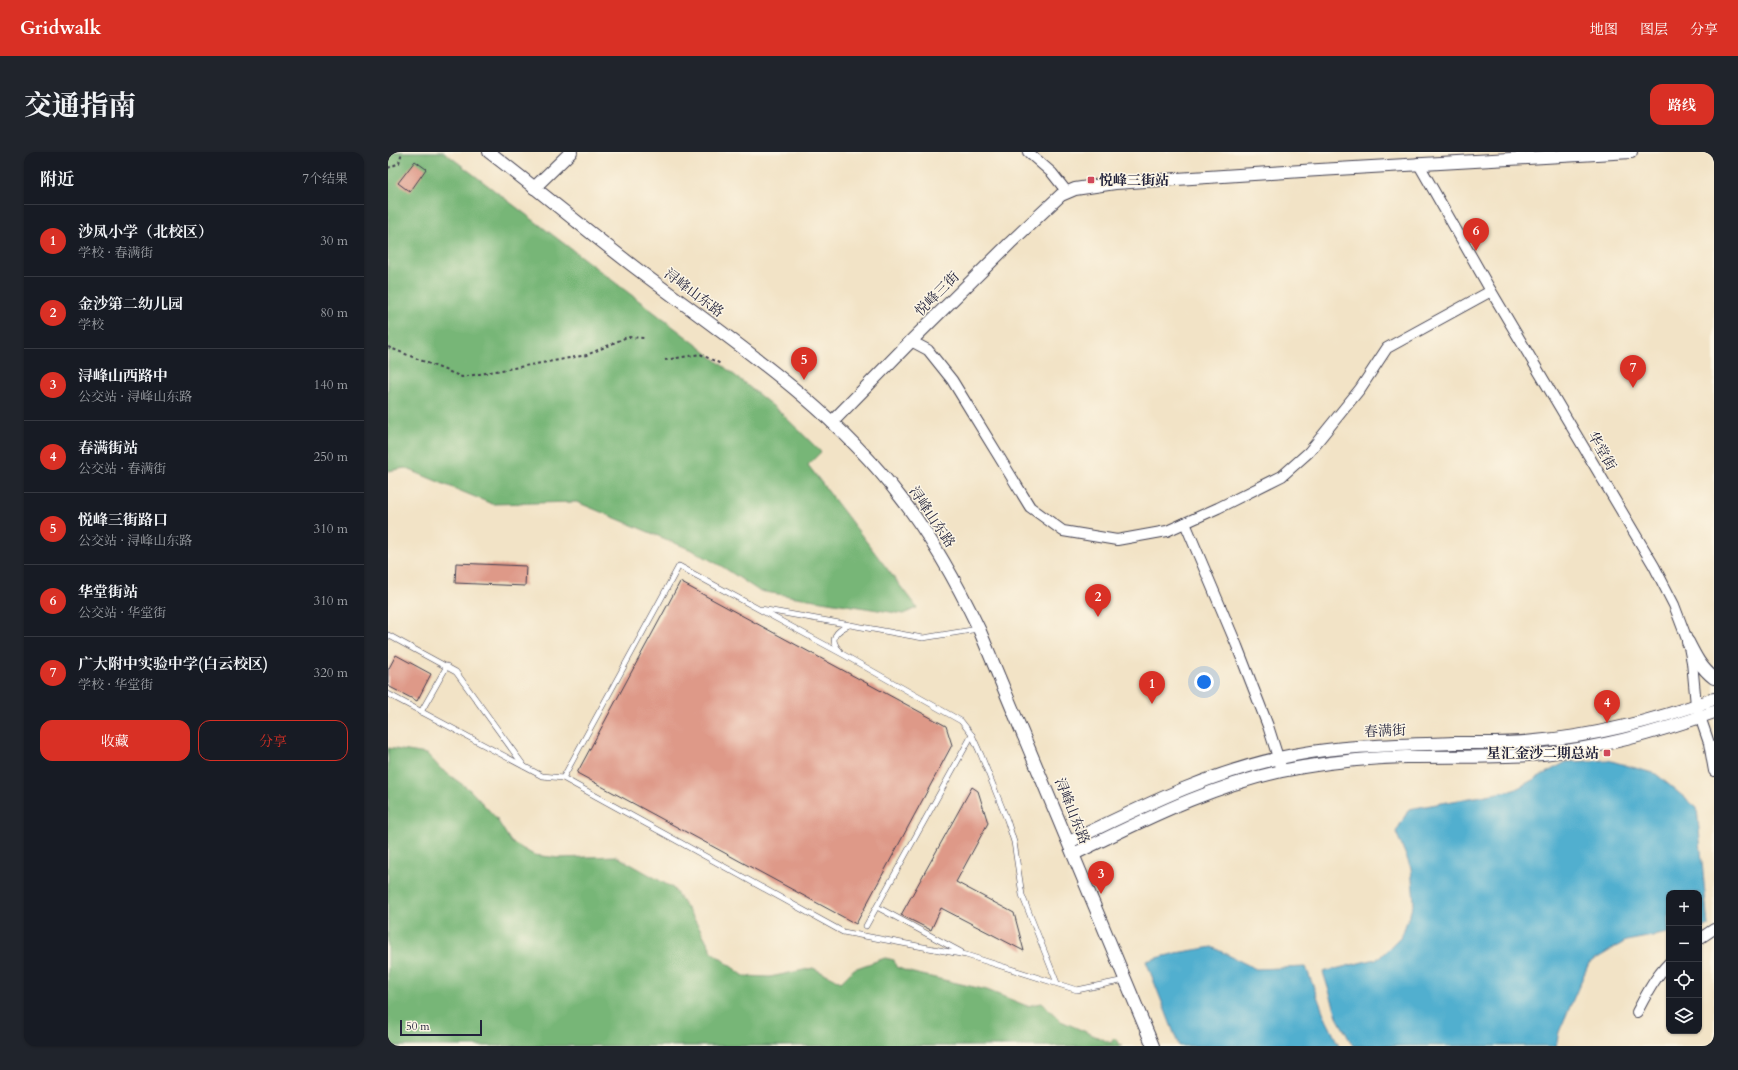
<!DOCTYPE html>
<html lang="zh">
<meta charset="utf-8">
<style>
:root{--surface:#171b24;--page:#20242c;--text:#f1f3f6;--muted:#9ea1a6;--line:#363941;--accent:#d93025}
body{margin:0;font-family:Cardo,"Noto Serif SC",serif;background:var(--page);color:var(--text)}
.controls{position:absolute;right:12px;bottom:12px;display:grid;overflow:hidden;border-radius:8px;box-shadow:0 1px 3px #0004}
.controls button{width:36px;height:36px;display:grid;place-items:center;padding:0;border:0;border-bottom:1px solid var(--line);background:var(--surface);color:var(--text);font:20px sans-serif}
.scale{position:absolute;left:12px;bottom:10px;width:82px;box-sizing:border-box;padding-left:4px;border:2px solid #22223b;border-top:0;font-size:11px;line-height:14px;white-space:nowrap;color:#22223b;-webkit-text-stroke:3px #fcf5e5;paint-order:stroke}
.you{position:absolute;left:816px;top:530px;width:14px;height:14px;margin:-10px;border:3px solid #fff;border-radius:50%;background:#1a73e8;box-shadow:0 0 0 6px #1a73e833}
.badge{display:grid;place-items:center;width:26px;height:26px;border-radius:50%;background:var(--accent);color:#fff;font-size:13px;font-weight:700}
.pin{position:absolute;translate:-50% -33px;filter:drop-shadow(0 1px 2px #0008)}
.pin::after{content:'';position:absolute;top:21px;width:14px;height:12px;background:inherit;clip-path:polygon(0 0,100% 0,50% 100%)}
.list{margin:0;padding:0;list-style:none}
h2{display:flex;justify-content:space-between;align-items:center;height:52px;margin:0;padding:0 16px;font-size:17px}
h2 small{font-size:13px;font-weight:400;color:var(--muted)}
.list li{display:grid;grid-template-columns:26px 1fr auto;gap:12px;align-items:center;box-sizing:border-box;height:72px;padding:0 16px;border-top:1px solid var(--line)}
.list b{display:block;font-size:15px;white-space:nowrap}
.list p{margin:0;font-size:13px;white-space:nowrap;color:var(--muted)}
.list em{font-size:13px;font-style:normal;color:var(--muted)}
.actions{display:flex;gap:8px;padding:12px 16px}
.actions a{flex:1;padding:9px 0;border:1px solid var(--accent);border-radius:12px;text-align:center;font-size:14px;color:var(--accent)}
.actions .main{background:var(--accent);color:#fff}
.icon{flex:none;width:22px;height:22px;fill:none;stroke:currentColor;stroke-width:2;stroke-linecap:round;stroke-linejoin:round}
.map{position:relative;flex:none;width:1326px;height:894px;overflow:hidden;border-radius:12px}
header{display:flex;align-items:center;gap:24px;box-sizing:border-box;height:56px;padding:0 20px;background:var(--accent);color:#fff}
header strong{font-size:19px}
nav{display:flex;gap:22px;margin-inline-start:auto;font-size:14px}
.intro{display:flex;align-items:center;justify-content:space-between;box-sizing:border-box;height:96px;padding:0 24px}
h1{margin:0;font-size:28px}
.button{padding:10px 18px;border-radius:12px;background:var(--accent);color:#fff;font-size:14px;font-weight:700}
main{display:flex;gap:24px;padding:0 24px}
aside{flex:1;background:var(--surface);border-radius:12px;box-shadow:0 1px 3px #0004}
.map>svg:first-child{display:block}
.forest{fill:#77b677;stroke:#4c6c59}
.water{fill:#51afcf;stroke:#3a6885}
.building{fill:#de9988}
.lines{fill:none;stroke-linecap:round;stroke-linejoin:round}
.service-casing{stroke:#413f50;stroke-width:6}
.minor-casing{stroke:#413f50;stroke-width:12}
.tertiary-casing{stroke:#413f50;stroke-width:14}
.path{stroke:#413f50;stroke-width:2;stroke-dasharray:3 3;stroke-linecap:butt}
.service{stroke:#fff;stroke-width:5}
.minor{stroke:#fff;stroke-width:10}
.tertiary{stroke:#fff;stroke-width:12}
.poi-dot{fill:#d1495b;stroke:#fcf5e5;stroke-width:1.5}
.labels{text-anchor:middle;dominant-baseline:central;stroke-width:3;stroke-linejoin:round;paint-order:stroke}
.poi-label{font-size:14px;font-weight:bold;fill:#22223b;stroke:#fcf5e5;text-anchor:start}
.street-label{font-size:14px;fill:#22223b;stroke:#fcf5e5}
</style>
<header>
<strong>Gridwalk</strong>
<nav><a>地图</a><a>图层</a><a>分享</a></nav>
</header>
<div class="intro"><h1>交通指南</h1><a class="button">路线</a></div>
<main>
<aside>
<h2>附近<small>7个结果</small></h2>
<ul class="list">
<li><span class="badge">1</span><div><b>沙凤小学（北校区）</b><p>学校 · 春满街</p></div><em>30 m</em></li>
<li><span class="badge">2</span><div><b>金沙第二幼儿园</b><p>学校</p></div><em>80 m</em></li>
<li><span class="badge">3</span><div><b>浔峰山西路中</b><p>公交站 · 浔峰山东路</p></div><em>140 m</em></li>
<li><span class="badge">4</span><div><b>春满街站</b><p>公交站 · 春满街</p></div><em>250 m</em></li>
<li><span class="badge">5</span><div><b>悦峰三街路口</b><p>公交站 · 浔峰山东路</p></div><em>310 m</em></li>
<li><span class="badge">6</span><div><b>华堂街站</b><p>公交站 · 华堂街</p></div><em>310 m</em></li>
<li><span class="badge">7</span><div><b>广大附中实验中学(白云校区)</b><p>学校 · 华堂街</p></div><em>320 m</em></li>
</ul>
<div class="actions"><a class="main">收藏</a><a>分享</a></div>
</aside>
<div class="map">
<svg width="1326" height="894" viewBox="0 0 1326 894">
<rect width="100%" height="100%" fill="#fcf5e5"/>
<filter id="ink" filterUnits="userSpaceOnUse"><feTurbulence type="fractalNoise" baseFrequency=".025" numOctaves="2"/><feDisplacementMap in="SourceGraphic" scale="8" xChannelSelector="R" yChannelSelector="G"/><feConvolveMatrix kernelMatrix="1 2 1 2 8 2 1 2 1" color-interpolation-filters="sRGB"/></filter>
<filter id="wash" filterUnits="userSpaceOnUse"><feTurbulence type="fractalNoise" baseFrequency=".012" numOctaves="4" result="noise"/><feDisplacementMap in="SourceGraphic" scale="16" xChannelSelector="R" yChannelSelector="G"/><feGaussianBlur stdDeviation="0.9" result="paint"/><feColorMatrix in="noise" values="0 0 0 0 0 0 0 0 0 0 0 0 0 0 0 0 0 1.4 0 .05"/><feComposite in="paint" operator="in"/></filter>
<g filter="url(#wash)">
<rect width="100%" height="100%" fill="#f2e3c6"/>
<g class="forest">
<polygon points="0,0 56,0 309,193 391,259 433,300 420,313 529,456 515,462 371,439 335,415 306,399 189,350 104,352 17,316 0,319"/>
<polygon points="0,596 39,602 53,617 82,638 108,666 123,690 146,703 171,706 228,704 285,736 310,773 325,801 356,824 382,825 425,816 453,830 466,817 497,806 506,808 508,815 521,820 599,838 639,854 654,851 673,869 723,891 726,886 734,894 0,894"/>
</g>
<g class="water">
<polygon points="1220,608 1268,622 1309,656 1320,774 1311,776 1311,741 1281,741 1281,781 1238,789 1201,811 1171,880 1168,894 965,894 950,867 935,820 991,806 1014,783 1026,750 1023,716 1008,680 1021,657 1126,638 1178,610"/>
<polygon points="824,795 868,817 918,815 937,865 951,894 791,894 758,809 788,801"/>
</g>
<g id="blocks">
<g class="building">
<polygon points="27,9 38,17 22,40 10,31"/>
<polygon points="68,411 138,414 137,434 67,431"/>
<polygon points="292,430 558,574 564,593 468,772 189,621"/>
<polygon points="8,503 43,522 29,549 0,534 0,518"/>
<polygon points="584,635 590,639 600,671 568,730 626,761 636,799 553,756 543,778 513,763"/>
</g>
</g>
</g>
<g filter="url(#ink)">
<use href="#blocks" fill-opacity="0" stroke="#413f50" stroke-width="1"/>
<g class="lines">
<g class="service-casing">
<g id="service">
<polyline points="373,457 535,486 590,477"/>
<polyline points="0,483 68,520 136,614"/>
<path d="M452 499C440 487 448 479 461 473"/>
<polyline points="0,542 154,624 175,626"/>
<polyline points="33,560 59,514"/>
<polyline points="489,755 573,800"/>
<polyline points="478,774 584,583"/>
<polyline points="669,831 634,743 626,690 619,668 593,603 584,583 573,569 456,503 291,414 175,626 455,780 578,803 689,838 737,828"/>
</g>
</g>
<g class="minor-casing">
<g id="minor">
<polyline points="640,0 664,21 679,40"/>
<polyline points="1030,11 1103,139 1266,414 1286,453 1300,490 1304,510 1308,553 1321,591 1326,619"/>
<polyline points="523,189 540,198 564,228 642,355 675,379 729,388 779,379 830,356 894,324 921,300 972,237 999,196 1103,139"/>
<polyline points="797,371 849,494 880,574 894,618"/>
<polyline points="1311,787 1326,777"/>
<path d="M1249 860C1258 843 1267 825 1281 811"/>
</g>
</g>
<g class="tertiary-casing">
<g id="tertiary">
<path d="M101 0C151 38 199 79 249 117 341 187 442 252 513 346 545 387 569 431 591 477L765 894"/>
<polyline points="146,36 183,0"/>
<polyline points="444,270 523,189 622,91 673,43 687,37 727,31 914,19 1243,0"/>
<path d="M1300 490C1307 504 1313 516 1326 526"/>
<path d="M681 690C753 655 826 618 906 603 958 593 1013 593 1066 591 1093 591 1120 592 1147 589 1209 584 1268 568 1326 547"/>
<path d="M686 702C759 666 834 628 915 615 949 609 984 606 1018 605 1064 604 1109 606 1155 602 1213 596 1271 580 1326 560"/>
</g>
</g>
<g class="path">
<polyline points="0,16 11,11 14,0"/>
<polyline points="0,195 74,225 199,203 239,185 256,186"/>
<polyline points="277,208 312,202 333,212"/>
</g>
<use href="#service" class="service"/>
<use href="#minor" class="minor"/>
<use href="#tertiary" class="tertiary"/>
</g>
</g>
<g class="poi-dot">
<rect x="699" y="24" width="8" height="8" rx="2"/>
<rect x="1215" y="597" width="8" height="8" rx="2"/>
</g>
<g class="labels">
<g class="poi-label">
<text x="711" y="28">悦峰三街站</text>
<text x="1211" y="601" text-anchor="end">星汇金沙二期总站</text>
</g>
<g class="street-label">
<text transform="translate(306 141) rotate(37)">浔峰山东路</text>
<text transform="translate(549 142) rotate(-45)">悦峰三街</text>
<text transform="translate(1214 299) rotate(60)">华堂街</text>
<text transform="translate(544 365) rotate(56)">浔峰山东路</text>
<text transform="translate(997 579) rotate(-3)">春满街</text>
<text transform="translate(684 659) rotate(68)">浔峰山东路</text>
</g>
</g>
</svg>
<div class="controls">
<button>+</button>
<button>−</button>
<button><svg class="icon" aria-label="locate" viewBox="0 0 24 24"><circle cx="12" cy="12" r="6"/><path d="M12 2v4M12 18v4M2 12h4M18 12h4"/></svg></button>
<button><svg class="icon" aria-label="layers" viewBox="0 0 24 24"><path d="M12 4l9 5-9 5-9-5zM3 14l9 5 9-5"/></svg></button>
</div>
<div class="scale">50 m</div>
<div class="you"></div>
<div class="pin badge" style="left:764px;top:552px">1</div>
<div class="pin badge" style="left:710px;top:465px">2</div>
<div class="pin badge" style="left:713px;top:742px">3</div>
<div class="pin badge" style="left:1219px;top:571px">4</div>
<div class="pin badge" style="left:416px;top:228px">5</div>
<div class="pin badge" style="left:1088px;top:99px">6</div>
<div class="pin badge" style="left:1245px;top:236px">7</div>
</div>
</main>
